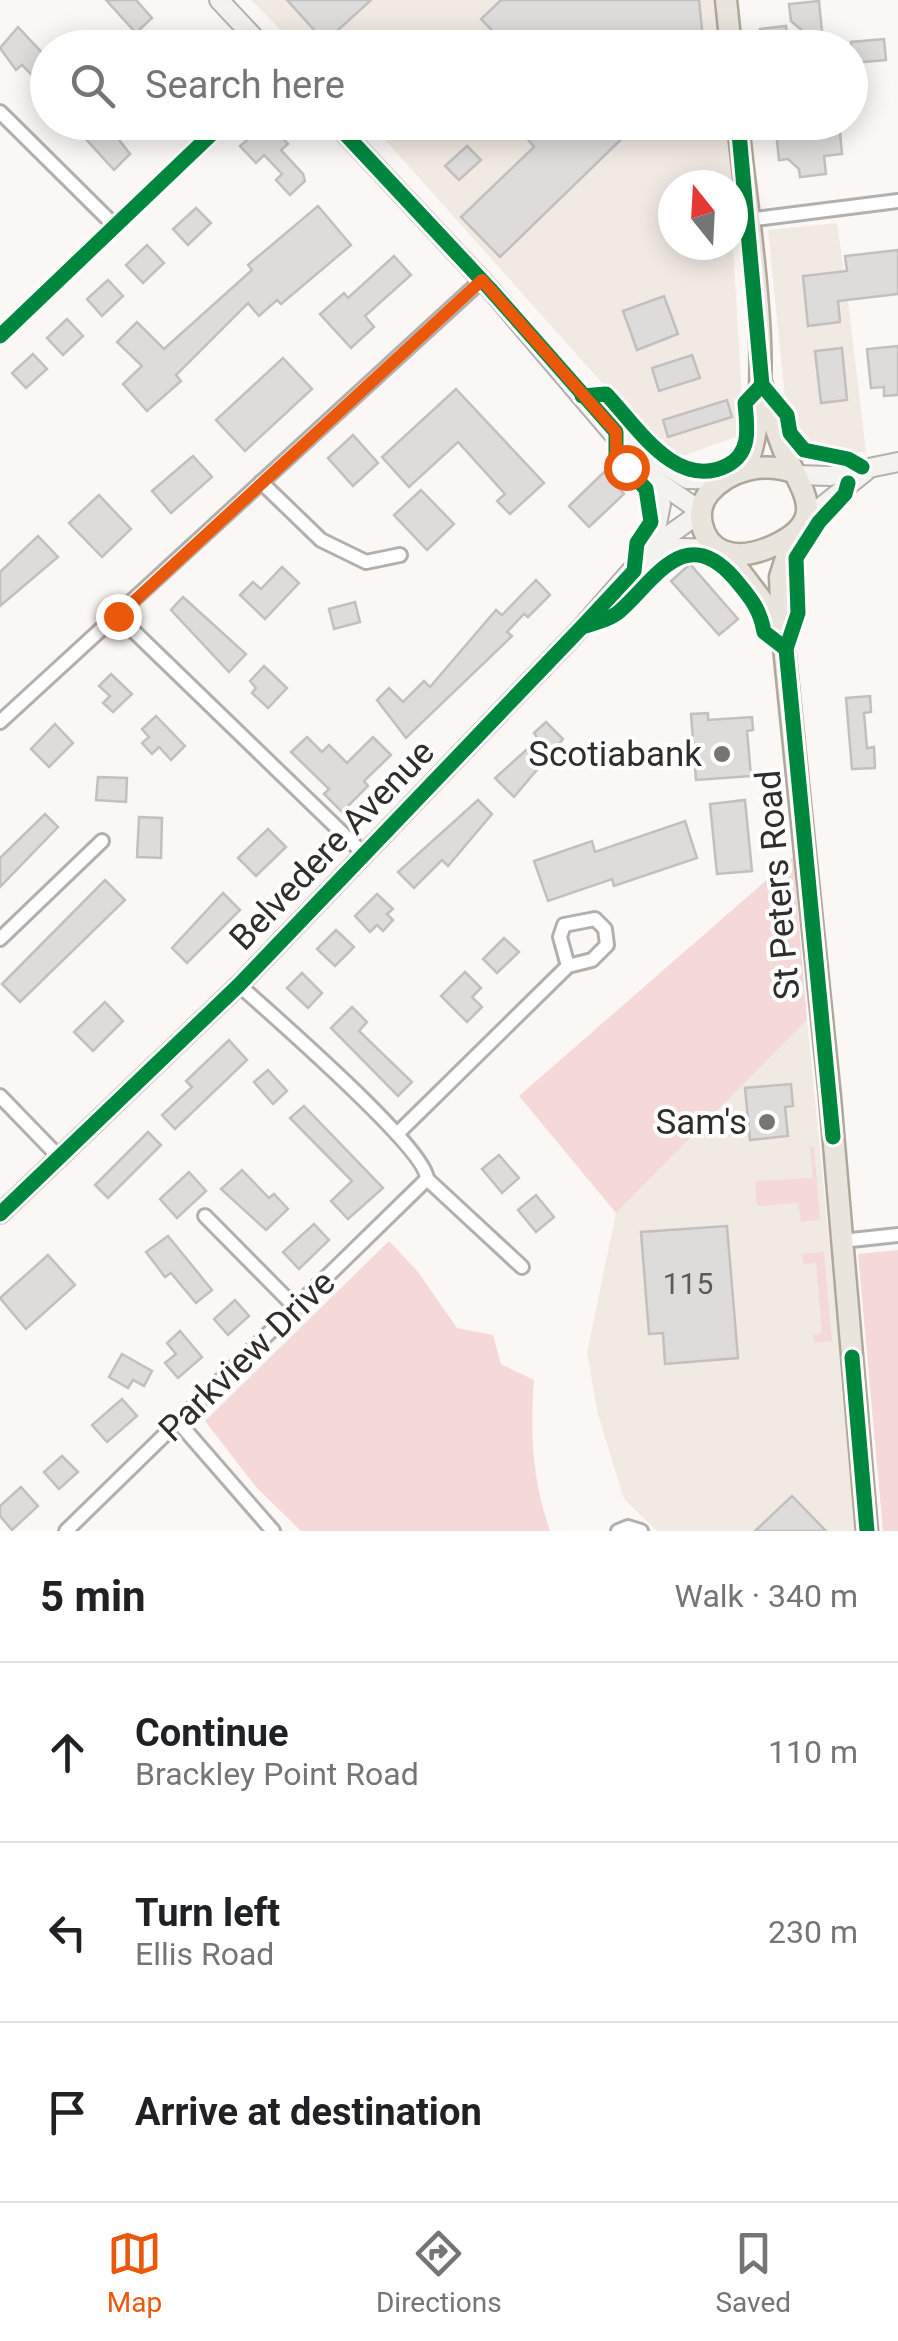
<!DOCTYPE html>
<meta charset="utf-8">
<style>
:root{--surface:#fff;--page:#f6f6f6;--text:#202124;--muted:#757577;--line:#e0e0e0;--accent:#ea580c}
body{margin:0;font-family:Roboto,sans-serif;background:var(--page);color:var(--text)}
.compass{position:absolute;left:658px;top:170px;width:90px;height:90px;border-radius:50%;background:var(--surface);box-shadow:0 5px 25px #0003;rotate:342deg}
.stop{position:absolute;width:30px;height:30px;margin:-22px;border:8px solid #ea580c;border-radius:50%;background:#fff}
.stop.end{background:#ea580c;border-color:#fff;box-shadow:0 2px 10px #0008}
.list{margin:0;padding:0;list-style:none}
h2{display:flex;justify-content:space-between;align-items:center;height:130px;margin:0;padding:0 40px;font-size:42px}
h2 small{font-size:32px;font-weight:400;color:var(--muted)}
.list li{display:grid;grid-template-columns:65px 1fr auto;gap:30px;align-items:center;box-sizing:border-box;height:180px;padding:0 40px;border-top:2px solid var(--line)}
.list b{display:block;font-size:38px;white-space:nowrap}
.list p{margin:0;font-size:32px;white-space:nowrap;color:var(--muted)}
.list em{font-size:32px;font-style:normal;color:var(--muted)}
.icon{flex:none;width:55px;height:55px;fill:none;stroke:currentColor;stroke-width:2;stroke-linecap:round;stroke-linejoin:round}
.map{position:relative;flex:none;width:898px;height:1531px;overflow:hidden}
.search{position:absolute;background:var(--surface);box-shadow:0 5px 25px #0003;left:30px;right:30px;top:30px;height:110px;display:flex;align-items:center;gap:25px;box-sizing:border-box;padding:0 35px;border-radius:55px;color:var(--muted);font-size:38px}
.sheet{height:670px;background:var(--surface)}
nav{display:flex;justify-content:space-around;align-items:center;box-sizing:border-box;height:140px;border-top:2px solid var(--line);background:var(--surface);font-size:28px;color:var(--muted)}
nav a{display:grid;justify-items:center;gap:5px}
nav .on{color:var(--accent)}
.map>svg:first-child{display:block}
.built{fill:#f1eae3}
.green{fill:#f4d9d8}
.building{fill:#dedcdb;stroke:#c2bfbe;stroke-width:2.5}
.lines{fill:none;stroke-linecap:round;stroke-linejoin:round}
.street-casing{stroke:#b2b0ae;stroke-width:18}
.secondary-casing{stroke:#b2b0ae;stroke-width:22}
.primary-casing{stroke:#afa89a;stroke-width:25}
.street{stroke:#fefefe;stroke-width:12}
.secondary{stroke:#f3f2ee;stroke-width:18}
.primary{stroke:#e9e5dd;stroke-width:20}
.cycleway-casing{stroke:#fff;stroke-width:21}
.cycleway{stroke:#00873e;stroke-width:15}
.route{stroke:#ea580c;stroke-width:12}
.poi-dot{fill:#777472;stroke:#fff;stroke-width:4}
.labels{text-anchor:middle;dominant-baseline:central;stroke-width:8;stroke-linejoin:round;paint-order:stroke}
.number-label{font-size:30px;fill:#5c5a58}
.poi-label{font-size:35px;fill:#302e2c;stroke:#fff;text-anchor:end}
.street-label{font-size:35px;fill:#302e2c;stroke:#fff}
</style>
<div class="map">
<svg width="898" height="1531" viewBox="0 0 898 1531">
<rect width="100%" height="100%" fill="#faf7f5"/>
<g class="built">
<polygon points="251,0 713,0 720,47 298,47"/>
<polygon points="370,123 728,123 731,185 673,185 673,245 733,244 744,434 671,460"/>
<polygon points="837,223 848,301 866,452 835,452 810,444 788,427 768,230"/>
<polygon points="807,1020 858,1531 657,1531 624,1499 598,1415 587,1353 616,1213"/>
</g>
<g class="green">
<polygon points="793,857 807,1020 616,1213 519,1096"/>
<polygon points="810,1147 814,1147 820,1220 801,1222 798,1203 757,1206 755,1181 813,1178"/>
<path d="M389 1241 418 1272 457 1328 493 1335 501 1364 534 1380C530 1434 532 1479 550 1531H301L256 1487 205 1421Z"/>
<polygon points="898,1250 898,1531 883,1531 858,1254"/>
<polygon points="824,1252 832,1341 814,1343 813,1335 822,1333 816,1263 803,1264 802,1254"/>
</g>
<g class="building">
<polygon points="106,0 136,0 152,18 136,33"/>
<polygon points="287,0 371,0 325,42"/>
<polygon points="501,0 699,0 704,48 509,48 481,19"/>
<polygon points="819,1 822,31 805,33 791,21 789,4"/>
<polygon points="786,26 788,45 762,48 760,29"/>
<polygon points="18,27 48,59 48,92 22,65 16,70 0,48"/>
<polygon points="884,39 886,60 853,63 851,42"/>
<polygon points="100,122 105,122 130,154 114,170 84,137"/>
<polygon points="268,122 288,144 281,150 303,174 305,181 290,195 276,180 282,174 264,155 256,163 240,146"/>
<polygon points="514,122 639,122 500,257 461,217 534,147"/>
<polygon points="785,122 839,122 842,154 824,156 826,174 800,177 799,169 788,159 779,160 776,131 785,130"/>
<polygon points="467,146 481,160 459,180 445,166"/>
<polygon points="318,206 351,245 281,304 277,300 259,316 248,303 176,375 181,381 147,411 123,384 142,366 117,342 137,322 164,349 252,270 248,265"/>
<polygon points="196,208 211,223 188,245 173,229"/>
<polygon points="147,245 164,263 143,283 126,265"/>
<polygon points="898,250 898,294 838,301 840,322 808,326 803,276 847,271 845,256"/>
<polygon points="394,256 411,275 365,316 374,327 351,348 320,314 344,293 348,298"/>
<polygon points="108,280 123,296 102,316 87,299"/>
<polygon points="664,296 678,334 637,350 623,311"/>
<polygon points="67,319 83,336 63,355 47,338"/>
<polygon points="898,346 898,395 884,396 884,387 871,388 867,349"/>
<polygon points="842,348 847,400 821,403 815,351"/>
<polygon points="33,354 47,369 26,388 12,373"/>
<polygon points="692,355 700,378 659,391 652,368"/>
<polygon points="283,358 312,389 245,451 216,420"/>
<polygon points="456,389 544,483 510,514 497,501 505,494 458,442 409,487 382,457"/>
<polygon points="727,400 732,417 668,437 663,420"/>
<polygon points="353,435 378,463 353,486 328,458"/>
<polygon points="193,456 212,477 171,513 152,491"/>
<polygon points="604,472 624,494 589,527 569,506"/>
<polygon points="421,490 454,524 427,550 394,515"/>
<polygon points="99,495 131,529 102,557 69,523"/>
<polygon points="38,536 58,557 0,606 0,572"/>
<polygon points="690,564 738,619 719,635 671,581"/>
<polygon points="282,567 299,583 265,619 240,595 253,582 261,589"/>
<polygon points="536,580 550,595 528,617 524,614 507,632 512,636 406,738 377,700 389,688 403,702 424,681 430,687 496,610 502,615"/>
<polygon points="183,597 246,654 229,672 171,610"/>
<polygon points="355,602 360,622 334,629 329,609"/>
<polygon points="264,666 287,688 268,708 252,693 256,688 250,681"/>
<polygon points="111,674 132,694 113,712 103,703 110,696 99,686"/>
<polygon points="870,696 871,712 864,713 867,748 874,747 875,768 852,769 846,698"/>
<polygon points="708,713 708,720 752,717 753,730 747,731 751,776 696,780 691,714"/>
<polygon points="156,716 185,746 171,760 159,747 152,754 142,743 149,737 142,729"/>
<polygon points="546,722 563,739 514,797 495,778 533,744 537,737 534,733"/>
<polygon points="55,724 73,743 49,767 31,749"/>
<polygon points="307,737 322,752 329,745 347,763 373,737 391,755 364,781 368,786 342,812 324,794 329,789 291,752"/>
<polygon points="98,777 127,778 126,802 96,800"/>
<polygon points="478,800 492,814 448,866 442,860 414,888 398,872"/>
<polygon points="745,800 752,871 717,874 710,804"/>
<polygon points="45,814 58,827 0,887 0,858"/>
<polygon points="139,817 162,818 161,858 137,857"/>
<polygon points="685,821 697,858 614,886 612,879 548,901 534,861 592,841 595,852"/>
<polygon points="268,829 286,847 256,876 238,858"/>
<polygon points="105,880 125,900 20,1002 2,984"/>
<polygon points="223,893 240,910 187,963 172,948"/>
<polygon points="377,894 393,909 387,914 393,920 383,931 377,925 370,932 355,916"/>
<polygon points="336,930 354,947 335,966 317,949"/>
<polygon points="504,938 519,952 497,973 483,959"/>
<polygon points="465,972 481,988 472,997 482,1007 467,1022 441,996"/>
<polygon points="302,973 322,993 308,1008 287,988"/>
<polygon points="105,1002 123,1021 93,1051 74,1032"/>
<polygon points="352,1007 367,1022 359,1031 412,1082 398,1096 331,1028"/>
<polygon points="229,1040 247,1060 175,1129 162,1115 192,1087 186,1081"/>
<polygon points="268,1070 287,1091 273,1104 254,1082"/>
<polygon points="791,1084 793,1106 785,1107 788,1136 750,1140 745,1088"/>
<polygon points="304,1106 383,1188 348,1219 331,1201 352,1181 290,1118"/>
<polygon points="148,1132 161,1145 108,1198 95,1185"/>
<polygon points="499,1155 519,1178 502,1193 482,1169"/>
<polygon points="242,1170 269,1198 274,1194 288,1209 266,1230 221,1189"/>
<polygon points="189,1172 206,1191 177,1218 160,1199"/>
<polygon points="536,1195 554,1217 536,1232 518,1210"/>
<polygon points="314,1224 329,1240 299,1269 283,1252"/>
<polygon points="727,1226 738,1358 665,1364 663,1333 649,1334 641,1232"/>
<polygon points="168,1236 212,1290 196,1303 171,1273 165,1277 146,1252"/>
<polygon points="48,1255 75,1285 26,1329 0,1298"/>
<polygon points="235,1300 249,1316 228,1335 214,1319"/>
<polygon points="180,1331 202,1357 178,1378 165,1363 176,1354 167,1343"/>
<polygon points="122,1354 152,1371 144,1386 133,1380 128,1388 109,1377"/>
<polygon points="122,1399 137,1416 107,1442 92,1425"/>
<polygon points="62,1456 78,1472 59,1489 44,1472"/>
<polygon points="21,1487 38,1506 12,1530 0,1516 0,1506"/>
<polygon points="792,1496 826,1531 755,1531"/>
</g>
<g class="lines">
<g class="street-casing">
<g id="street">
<polyline points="0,112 115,226"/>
<polyline points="747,220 898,201"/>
<polyline points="0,336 224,122"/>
<polyline points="261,482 321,540 366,562 400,555"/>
<polyline points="118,616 364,854"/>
<polyline points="0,722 482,280"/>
<polyline points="0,939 102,841"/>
<path d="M239 985C270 1013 427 1149 427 1179"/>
<polyline points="0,1096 59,1157"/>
<polyline points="397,1134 568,966 592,960 607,945 605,929 595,919 564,925 560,937 568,966"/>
<polyline points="427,1179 522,1267"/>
<polyline points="205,1216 296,1308"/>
<polyline points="842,1241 898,1235"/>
<polyline points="180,1424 273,1531"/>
<polyline points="66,1531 427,1179"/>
<polyline points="618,1531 628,1527 641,1531"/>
</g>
</g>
<g class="secondary-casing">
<g id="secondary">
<polyline points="219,0 264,48"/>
<polyline points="334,122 490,289 647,474 700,511"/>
<polyline points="626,440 687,479 723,480"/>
<polyline points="648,474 661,504 653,544"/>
<polyline points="797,475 830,476 898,462"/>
<polyline points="806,519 865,472"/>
<polyline points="643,562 680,548 718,549"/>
<polyline points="0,1214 239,985 581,628 652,547 700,513"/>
</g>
</g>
<g class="primary-casing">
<g id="primary">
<polyline points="726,0 731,48"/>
<path d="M738 122C746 216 780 386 745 470"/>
<path d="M762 385C769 407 775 429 784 451 800 489 831 519 775 545 760 552 739 558 723 551 701 542 694 511 709 493 730 469 763 462 793 472"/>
<polyline points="793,536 780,577 782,628 830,1097 867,1531"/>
<polyline points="726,553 782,627"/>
</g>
</g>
<use href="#street" class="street"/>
<use href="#secondary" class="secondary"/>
<use href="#primary" class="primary"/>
<g class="cycleway-casing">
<g id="cycleway">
<polyline points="738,122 762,385"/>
<polyline points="0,336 224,122"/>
<polyline points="762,385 787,415 790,433 804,450 848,459 862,467"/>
<path d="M582 396 606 394C637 426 676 492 728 465 752 452 747 426 745 403L762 385"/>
<path d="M586 626C597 622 612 619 621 610 656 578 686 523 734 578 749 596 760 608 764 632L786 649"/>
<polyline points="833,1137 786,649 798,613 796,558 819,522 845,494 848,483"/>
<polyline points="0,1214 239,985 581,628 634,571 637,543 651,522 646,489 616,457 616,432 490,289 334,122"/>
<polyline points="852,1357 867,1531"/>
</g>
</g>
<use href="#cycleway" class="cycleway"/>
</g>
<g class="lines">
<polyline class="route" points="118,616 482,280 616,432 616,457 626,467"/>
</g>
<g class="poi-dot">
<circle cx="722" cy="754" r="10"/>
<circle cx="767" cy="1122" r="10"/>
</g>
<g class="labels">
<g class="number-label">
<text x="688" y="1283">115</text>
</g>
<g class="poi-label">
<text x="702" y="754">Scotiabank</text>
<text x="747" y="1122">Sam's</text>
</g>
<g class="street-label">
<text transform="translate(332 845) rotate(-46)">Belvedere Avenue</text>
<text transform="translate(778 885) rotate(-95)">St Peters Road</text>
<text transform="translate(247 1356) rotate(-44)">Parkview Drive</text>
</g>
</g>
</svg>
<svg class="compass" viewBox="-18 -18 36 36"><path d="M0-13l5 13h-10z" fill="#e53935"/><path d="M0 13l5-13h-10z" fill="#757577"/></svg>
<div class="stop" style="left:626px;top:467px"></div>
<div class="stop end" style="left:118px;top:616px"></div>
<div class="search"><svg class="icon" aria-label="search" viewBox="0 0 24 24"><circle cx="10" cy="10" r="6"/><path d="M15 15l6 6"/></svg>Search here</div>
</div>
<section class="sheet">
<h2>5 min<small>Walk · 340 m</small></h2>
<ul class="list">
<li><svg class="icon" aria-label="ahead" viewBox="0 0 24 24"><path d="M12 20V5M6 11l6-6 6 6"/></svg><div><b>Continue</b><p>Brackley Point Road</p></div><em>110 m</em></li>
<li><svg class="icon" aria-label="left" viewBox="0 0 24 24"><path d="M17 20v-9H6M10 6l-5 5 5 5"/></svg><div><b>Turn left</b><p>Ellis Road</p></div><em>230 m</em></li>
<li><svg class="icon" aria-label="arrive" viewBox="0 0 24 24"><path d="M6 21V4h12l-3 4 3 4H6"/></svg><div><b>Arrive at destination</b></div></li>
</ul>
</section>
<nav>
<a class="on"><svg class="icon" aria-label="map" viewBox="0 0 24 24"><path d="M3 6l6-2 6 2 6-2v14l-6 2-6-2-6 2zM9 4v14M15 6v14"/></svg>Map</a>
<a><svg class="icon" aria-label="directions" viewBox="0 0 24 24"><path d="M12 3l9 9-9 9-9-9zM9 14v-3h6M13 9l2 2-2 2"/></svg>Directions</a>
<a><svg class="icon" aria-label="saved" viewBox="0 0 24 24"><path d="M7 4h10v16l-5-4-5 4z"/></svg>Saved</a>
</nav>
